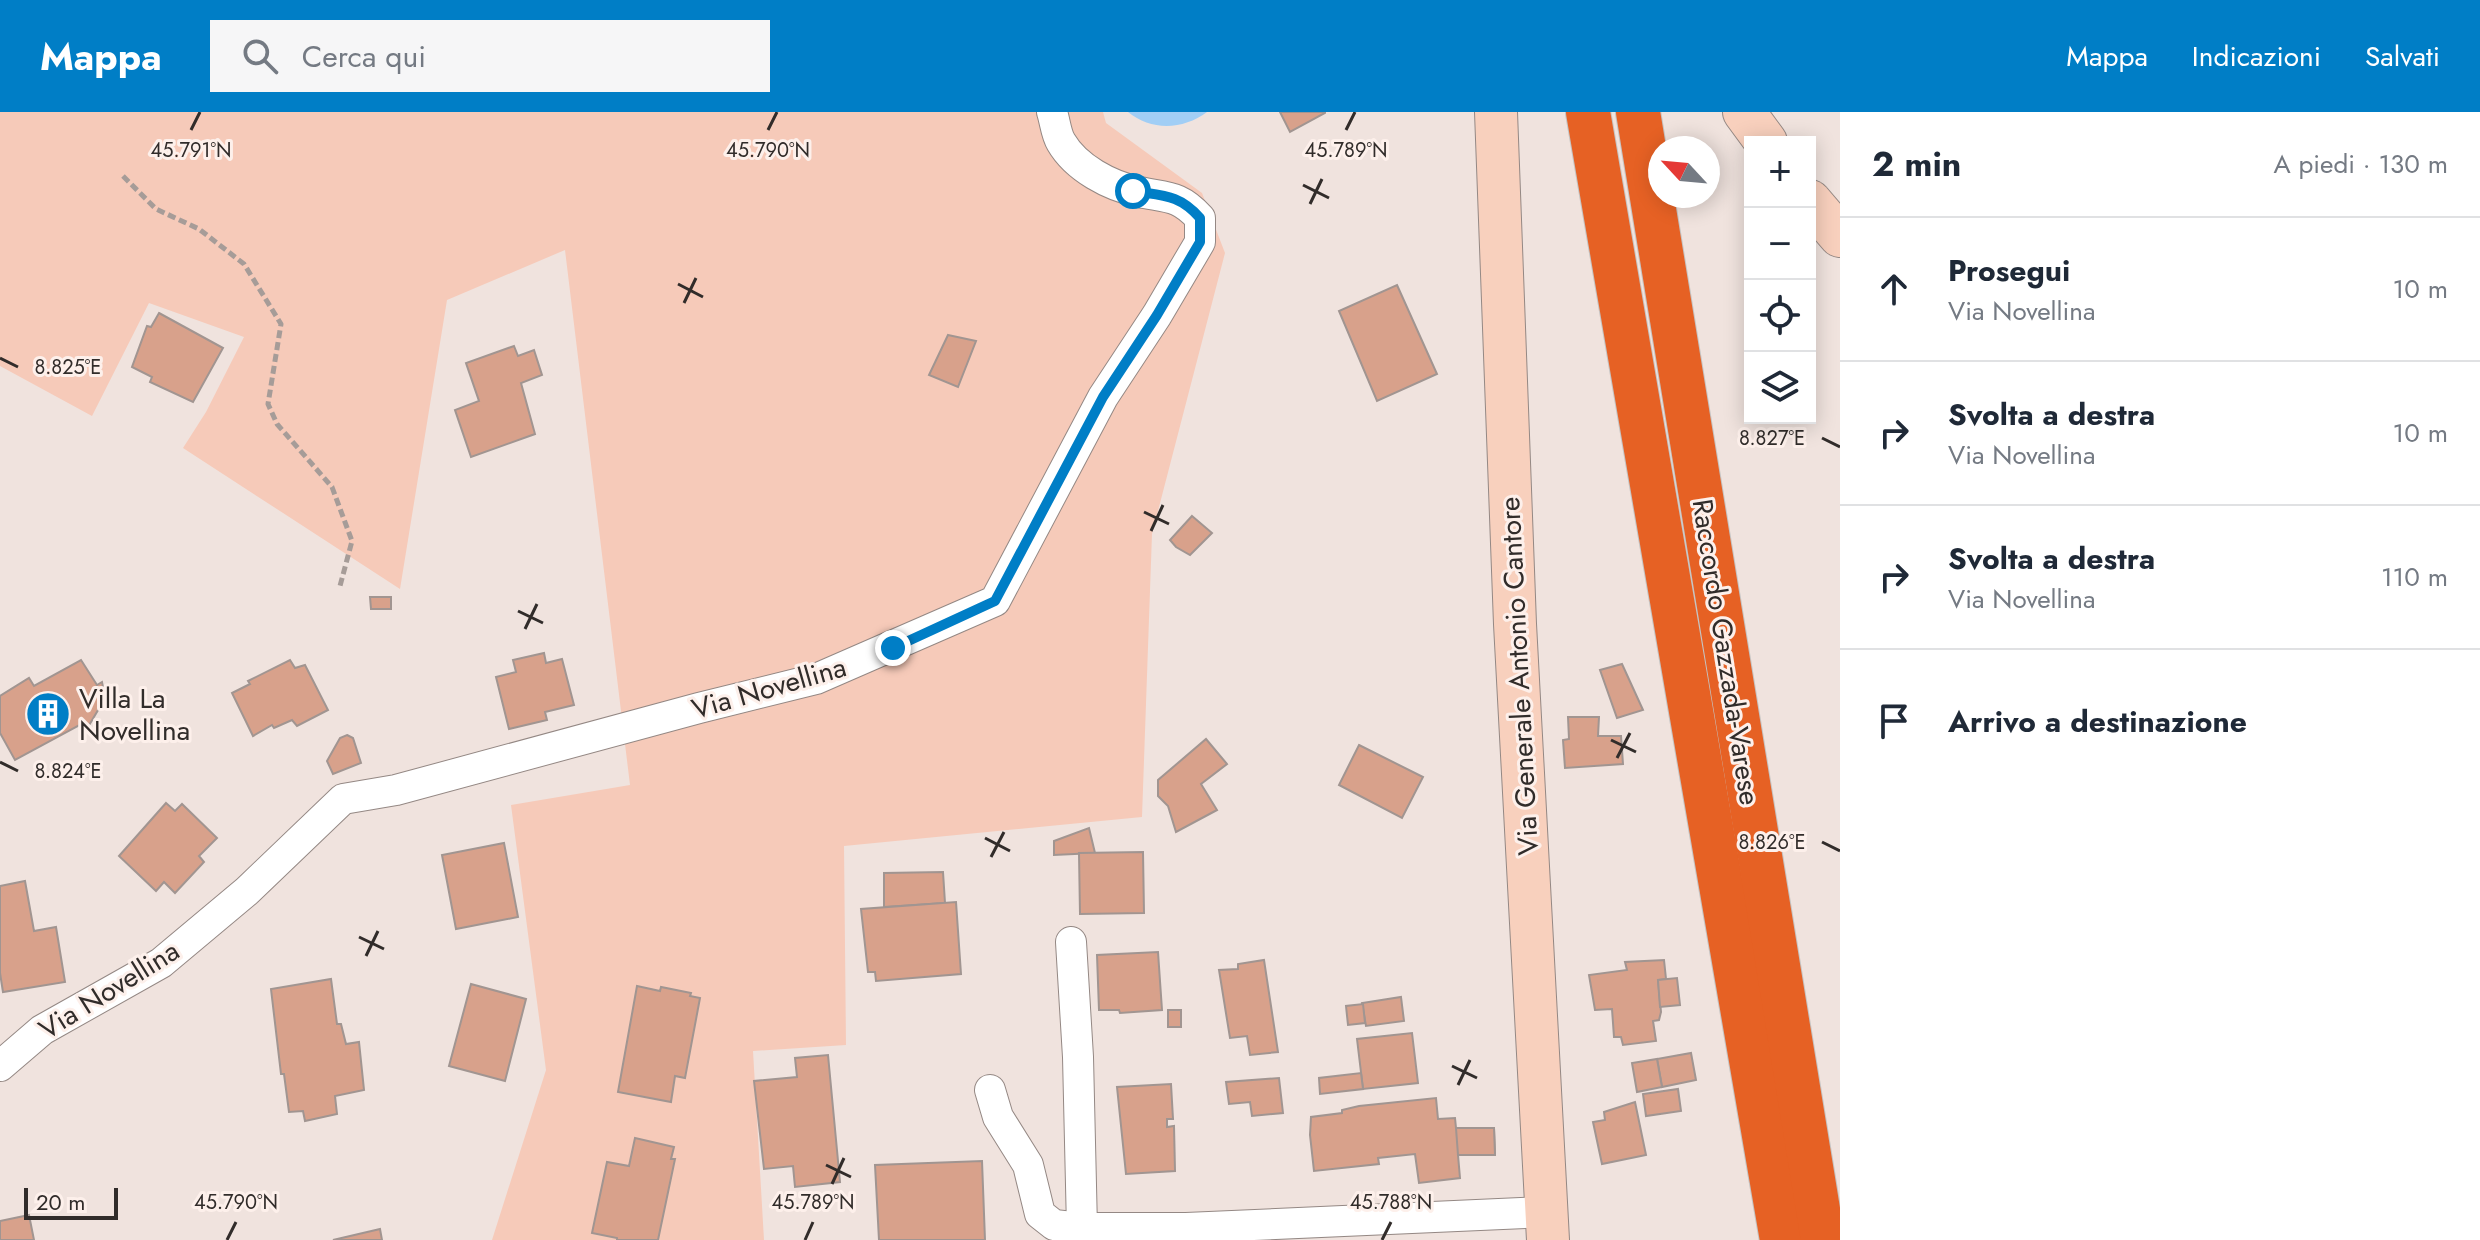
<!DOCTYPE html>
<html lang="it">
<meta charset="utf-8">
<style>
:root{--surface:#fff;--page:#f6f6f7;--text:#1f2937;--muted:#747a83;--line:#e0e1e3;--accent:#007ec6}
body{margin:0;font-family:Jost,sans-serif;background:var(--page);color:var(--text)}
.controls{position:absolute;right:24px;top:24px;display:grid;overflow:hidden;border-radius:0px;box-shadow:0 4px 20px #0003}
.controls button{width:72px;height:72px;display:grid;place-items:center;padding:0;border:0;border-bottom:2px solid var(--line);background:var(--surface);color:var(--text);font:40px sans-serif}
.compass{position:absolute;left:1648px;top:24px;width:72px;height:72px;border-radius:50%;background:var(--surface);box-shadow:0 4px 20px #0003;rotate:296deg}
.scale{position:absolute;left:24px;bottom:20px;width:94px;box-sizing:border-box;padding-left:8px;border:4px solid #312c2a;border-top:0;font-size:22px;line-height:28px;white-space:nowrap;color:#312c2a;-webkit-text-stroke:6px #fdf0eb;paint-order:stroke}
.stop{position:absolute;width:24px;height:24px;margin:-18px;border:6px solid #007ec6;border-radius:50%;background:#fff}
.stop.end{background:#007ec6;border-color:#fff;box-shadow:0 2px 8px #0008}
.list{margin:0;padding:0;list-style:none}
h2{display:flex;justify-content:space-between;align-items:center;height:104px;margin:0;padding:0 32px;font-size:34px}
h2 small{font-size:26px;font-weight:400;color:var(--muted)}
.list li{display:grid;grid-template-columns:52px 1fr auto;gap:24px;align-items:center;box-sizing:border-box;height:144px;padding:0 32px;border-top:2px solid var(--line)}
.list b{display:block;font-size:30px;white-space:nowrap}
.list p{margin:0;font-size:26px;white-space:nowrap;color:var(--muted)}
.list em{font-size:26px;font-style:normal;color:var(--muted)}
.icon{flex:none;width:44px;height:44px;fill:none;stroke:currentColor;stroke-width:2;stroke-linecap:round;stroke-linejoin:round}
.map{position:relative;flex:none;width:1840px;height:1128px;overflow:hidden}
header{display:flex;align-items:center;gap:48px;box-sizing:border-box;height:112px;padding:0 40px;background:var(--accent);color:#fff}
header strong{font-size:38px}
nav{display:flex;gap:44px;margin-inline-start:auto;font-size:28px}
.search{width:560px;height:72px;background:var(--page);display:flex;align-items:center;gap:20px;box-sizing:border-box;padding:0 28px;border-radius:0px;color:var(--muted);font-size:30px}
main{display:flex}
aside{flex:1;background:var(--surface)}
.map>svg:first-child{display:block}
.green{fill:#f6cab9}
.water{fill:#a1cef5}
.building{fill:#d8a18b;stroke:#a19591;stroke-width:2}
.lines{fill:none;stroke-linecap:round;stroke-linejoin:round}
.street-casing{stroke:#948884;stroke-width:32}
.secondary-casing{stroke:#948884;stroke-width:44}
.highway-casing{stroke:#c5c4c3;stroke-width:46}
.path{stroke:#a69c98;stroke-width:5;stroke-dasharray:8 4;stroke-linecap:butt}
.street{stroke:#fff;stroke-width:30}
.secondary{stroke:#f8d0bd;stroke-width:42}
.highway{stroke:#e66124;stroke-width:44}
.route{stroke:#007ec6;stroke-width:10}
.ticks{fill:none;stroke:#312c2a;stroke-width:3}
.labels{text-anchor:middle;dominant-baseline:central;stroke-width:6;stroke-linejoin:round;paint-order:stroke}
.street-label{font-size:28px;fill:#312c2a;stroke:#fdf0eb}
.poi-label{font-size:28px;fill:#312c2a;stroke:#fdf0eb;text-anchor:start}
.ticks-label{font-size:20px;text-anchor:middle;fill:#312c2a;stroke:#fdf0eb;stroke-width:6;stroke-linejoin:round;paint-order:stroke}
</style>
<header>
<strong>Mappa</strong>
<div class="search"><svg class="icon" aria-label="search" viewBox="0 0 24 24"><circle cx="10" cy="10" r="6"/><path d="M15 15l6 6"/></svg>Cerca qui</div>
<nav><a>Mappa</a><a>Indicazioni</a><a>Salvati</a></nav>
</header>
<main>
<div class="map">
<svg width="1840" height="1128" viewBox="0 0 1840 1128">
<rect width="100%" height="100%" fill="#f0e3de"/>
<polygon class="green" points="0,0 1103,0 1106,11 1202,81 1225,141 1152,422 1142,705 844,734 846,933 753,939 764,1128 492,1128 546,958 511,693 630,673 565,138 447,188 400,477 183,336 206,300 244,225 149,191 92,304 0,254"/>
<path class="water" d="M1128 0H1207C1183 18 1151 19 1128 0Z"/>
<g class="building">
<polygon points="1280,0 1325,0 1325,1 1290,20"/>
<polygon points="1397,173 1437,262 1377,289 1339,199"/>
<polygon points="159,201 223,236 193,290 150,270 152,265 132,255 147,214 151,215"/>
<polygon points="948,223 976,229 958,275 929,263"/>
<polygon points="514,234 518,244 534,238 542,263 521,271 535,322 471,345 455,298 479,289 466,251"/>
<polygon points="1192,404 1212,421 1190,443 1176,435 1170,428"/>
<polygon points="370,485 391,485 391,497 371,497"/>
<polygon points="544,541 546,551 562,547 574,593 545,600 547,608 509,617 496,565 516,560 513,548"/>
<polygon points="81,548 97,573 102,570 104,580 101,593 88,615 85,610 15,648 0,621 0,584 29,566 34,574"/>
<polygon points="290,548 295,556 305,553 328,598 297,614 292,608 274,616 272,613 253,624 232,581 250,572 248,569"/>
<polygon points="1622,552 1643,598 1617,606 1600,558"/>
<polygon points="1568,605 1599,605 1598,624 1621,624 1623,652 1565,656 1563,628 1569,627"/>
<polygon points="347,623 353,626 361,651 333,662 327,649 340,626"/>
<polygon points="1206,627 1227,652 1201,672 1217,698 1176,720 1168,694 1158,684 1158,668"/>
<polygon points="1359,633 1423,665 1402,706 1339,673"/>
<polygon points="166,691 175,699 182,692 217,726 199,744 204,750 175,781 164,770 156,779 119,744"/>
<polygon points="1089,716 1095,741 1054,743 1054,729"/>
<polygon points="504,731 518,805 456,817 442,743"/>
<polygon points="1143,740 1144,801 1080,802 1079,741"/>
<polygon points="943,760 945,791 884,795 884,761"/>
<polygon points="25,769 34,819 56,815 65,870 3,880 0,861 0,774"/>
<polygon points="956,790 961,862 876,869 875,860 868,860 861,797"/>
<polygon points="1158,840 1162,898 1120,901 1119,898 1099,898 1097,843"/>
<polygon points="1264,848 1278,940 1250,943 1247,924 1230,926 1219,858 1238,857 1238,852"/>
<polygon points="1664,848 1666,867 1658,868 1661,900 1659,908 1653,909 1656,929 1623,933 1621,925 1614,925 1612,897 1595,898 1589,863 1627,858 1625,850"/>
<polygon points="1677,866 1680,893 1660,895 1658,868"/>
<polygon points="331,867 337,912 341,912 346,932 359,930 364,978 335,984 337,1002 305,1009 303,999 289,1000 284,962 281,962 271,877"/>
<polygon points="471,872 526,887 505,969 449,954"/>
<polygon points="637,874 660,879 661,875 691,881 690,884 700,886 685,966 675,964 671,990 618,980"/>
<polygon points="1401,885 1404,909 1366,914 1362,891"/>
<polygon points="1363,892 1365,911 1348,913 1346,894"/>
<rect x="1168" y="898" width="13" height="17"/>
<polygon points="1412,921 1418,971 1363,977 1357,927"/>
<polygon points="1691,941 1696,968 1662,975 1657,947"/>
<polygon points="828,943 840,1070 795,1075 793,1054 764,1057 754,969 797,965 795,946"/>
<polygon points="1657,947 1662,975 1637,980 1632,951"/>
<polygon points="1361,961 1363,977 1320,982 1319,966"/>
<polygon points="1279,966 1283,1001 1252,1004 1250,990 1229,992 1226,970"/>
<polygon points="1171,972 1173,1007 1167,1007 1167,1015 1174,1014 1175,1059 1126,1062 1117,975"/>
<polygon points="1678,977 1681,999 1646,1004 1643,982"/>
<polygon points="1436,986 1438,1007 1455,1006 1456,1016 1494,1016 1495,1043 1458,1043 1460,1066 1419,1071 1415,1042 1378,1046 1379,1052 1314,1059 1310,1023 1311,1005 1342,1001 1342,998 1359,994"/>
<polygon points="1635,990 1646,1043 1602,1052 1593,1010 1605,1008 1604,1000"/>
<polygon points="1456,1016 1494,1016 1495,1043 1458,1043"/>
<polygon points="635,1026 674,1035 671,1047 675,1047 658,1128 617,1128 617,1126 592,1121 607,1050 629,1054"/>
<polygon points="982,1049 985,1128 879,1128 875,1053"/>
<polygon points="29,1103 34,1128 0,1128 0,1109"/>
<polygon points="380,1117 382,1128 333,1128"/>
</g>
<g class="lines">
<g class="street-casing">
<g id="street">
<polyline points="1071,830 1078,945 1082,1116 1186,1116 1546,1100"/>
<path d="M0 954 42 918 161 851 247 779 343 687 396 678 699 596 816 567 995 489 1103 285 1157 203 1200 130V106C1179 83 1168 86 1139 80 1110 74 1076 56 1061 30 1056 22 1055 9 1052 0"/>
<polyline points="990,978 998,1005 1028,1053 1040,1102 1054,1113 1082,1116"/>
</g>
</g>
<g class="secondary-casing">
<g id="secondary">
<polyline points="1496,0 1515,512 1548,1128"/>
<polyline points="1744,0 1766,30"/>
<polyline points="1810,89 1840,124"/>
</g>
</g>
<g class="highway-casing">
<g id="highway">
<polyline points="1588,0 1782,1128"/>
<polyline points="1638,0 1823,1128"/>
</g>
</g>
<polyline class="path" points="123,64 156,97 199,117 244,152 281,212 268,292 277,312 332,375 352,429 340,474"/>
<use href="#street" class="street"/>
<use href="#secondary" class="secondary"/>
<use href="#highway" class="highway"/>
</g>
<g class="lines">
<path class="route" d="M893 536 995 489 1103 285 1157 203 1200 130V106C1179 82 1163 84 1133 79"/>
</g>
<path class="ticks" d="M191 18 200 0M768 18 777 0M1346 18 1355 0M1303 73 1329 86M1310 92 1322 67M678 172 703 185M684 191 696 166M0 246 18 255M1822 326 1840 335M1144 400 1169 412M1151 419 1163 393M518 499 543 511M525 517 537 492M1611 628 1636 640M1617 646 1630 621M0 650 18 659M985 726 1010 739M1822 730 1840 739M991 745 1004 720M359 825 384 837M366 844 378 819M1452 954 1477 966M1458 973 1470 948M826 1053 851 1065M832 1072 844 1046M227 1128 236 1110M805 1128 813 1110M1382 1128 1391 1110"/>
<defs>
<g id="building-disc" transform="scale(2.3)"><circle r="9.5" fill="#007ec6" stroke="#fdf0eb"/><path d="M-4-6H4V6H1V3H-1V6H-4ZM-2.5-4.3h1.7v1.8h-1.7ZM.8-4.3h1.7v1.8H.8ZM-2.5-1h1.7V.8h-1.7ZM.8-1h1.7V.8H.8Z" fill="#fff"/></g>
</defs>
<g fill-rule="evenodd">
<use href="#building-disc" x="48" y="602"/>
</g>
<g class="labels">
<g class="street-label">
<text transform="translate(1726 540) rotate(81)">Raccordo Gazzada-Varese</text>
<text transform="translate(1519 564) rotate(-93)">Via Generale Antonio Cantore</text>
<text transform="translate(769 576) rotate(-16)">Via Novellina</text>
<text transform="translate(109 878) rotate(-32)">Via Novellina</text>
</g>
<g class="poi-label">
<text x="79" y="586">Villa La<tspan x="79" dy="32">Novellina</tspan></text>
</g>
</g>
<g class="ticks-label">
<text x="191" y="45">45.791°N</text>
<text x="768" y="45">45.790°N</text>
<text x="1346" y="45">45.789°N</text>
<text x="68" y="262">8.825°E</text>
<text x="1772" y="333">8.827°E</text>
<text x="68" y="666">8.824°E</text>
<text x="1772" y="737">8.826°E</text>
<text x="236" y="1097">45.790°N</text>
<text x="813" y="1097">45.789°N</text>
<text x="1391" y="1097">45.788°N</text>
</g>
</svg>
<div class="controls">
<button>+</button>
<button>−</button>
<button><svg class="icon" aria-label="locate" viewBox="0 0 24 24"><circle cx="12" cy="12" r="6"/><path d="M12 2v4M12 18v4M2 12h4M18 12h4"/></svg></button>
<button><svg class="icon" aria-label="layers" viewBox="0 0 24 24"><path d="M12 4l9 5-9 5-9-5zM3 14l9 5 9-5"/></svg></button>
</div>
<svg class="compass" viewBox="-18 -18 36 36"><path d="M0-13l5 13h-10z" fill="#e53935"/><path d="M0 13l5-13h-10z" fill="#747a83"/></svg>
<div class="scale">20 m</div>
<div class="stop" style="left:1133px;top:79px"></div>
<div class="stop end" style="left:893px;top:536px"></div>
</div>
<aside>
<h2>2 min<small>A piedi · 130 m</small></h2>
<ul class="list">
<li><svg class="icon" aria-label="ahead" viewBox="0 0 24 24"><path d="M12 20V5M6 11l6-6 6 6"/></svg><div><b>Prosegui</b><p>Via Novellina</p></div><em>10 m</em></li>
<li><svg class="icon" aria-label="right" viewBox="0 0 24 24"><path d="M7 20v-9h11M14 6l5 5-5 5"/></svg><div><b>Svolta a destra</b><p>Via Novellina</p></div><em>10 m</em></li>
<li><svg class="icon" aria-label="right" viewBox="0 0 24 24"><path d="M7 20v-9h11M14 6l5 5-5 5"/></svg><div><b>Svolta a destra</b><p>Via Novellina</p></div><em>110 m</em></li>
<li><svg class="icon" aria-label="arrive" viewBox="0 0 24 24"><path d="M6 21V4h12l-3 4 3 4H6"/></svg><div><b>Arrivo a destinazione</b></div></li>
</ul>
</aside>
</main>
